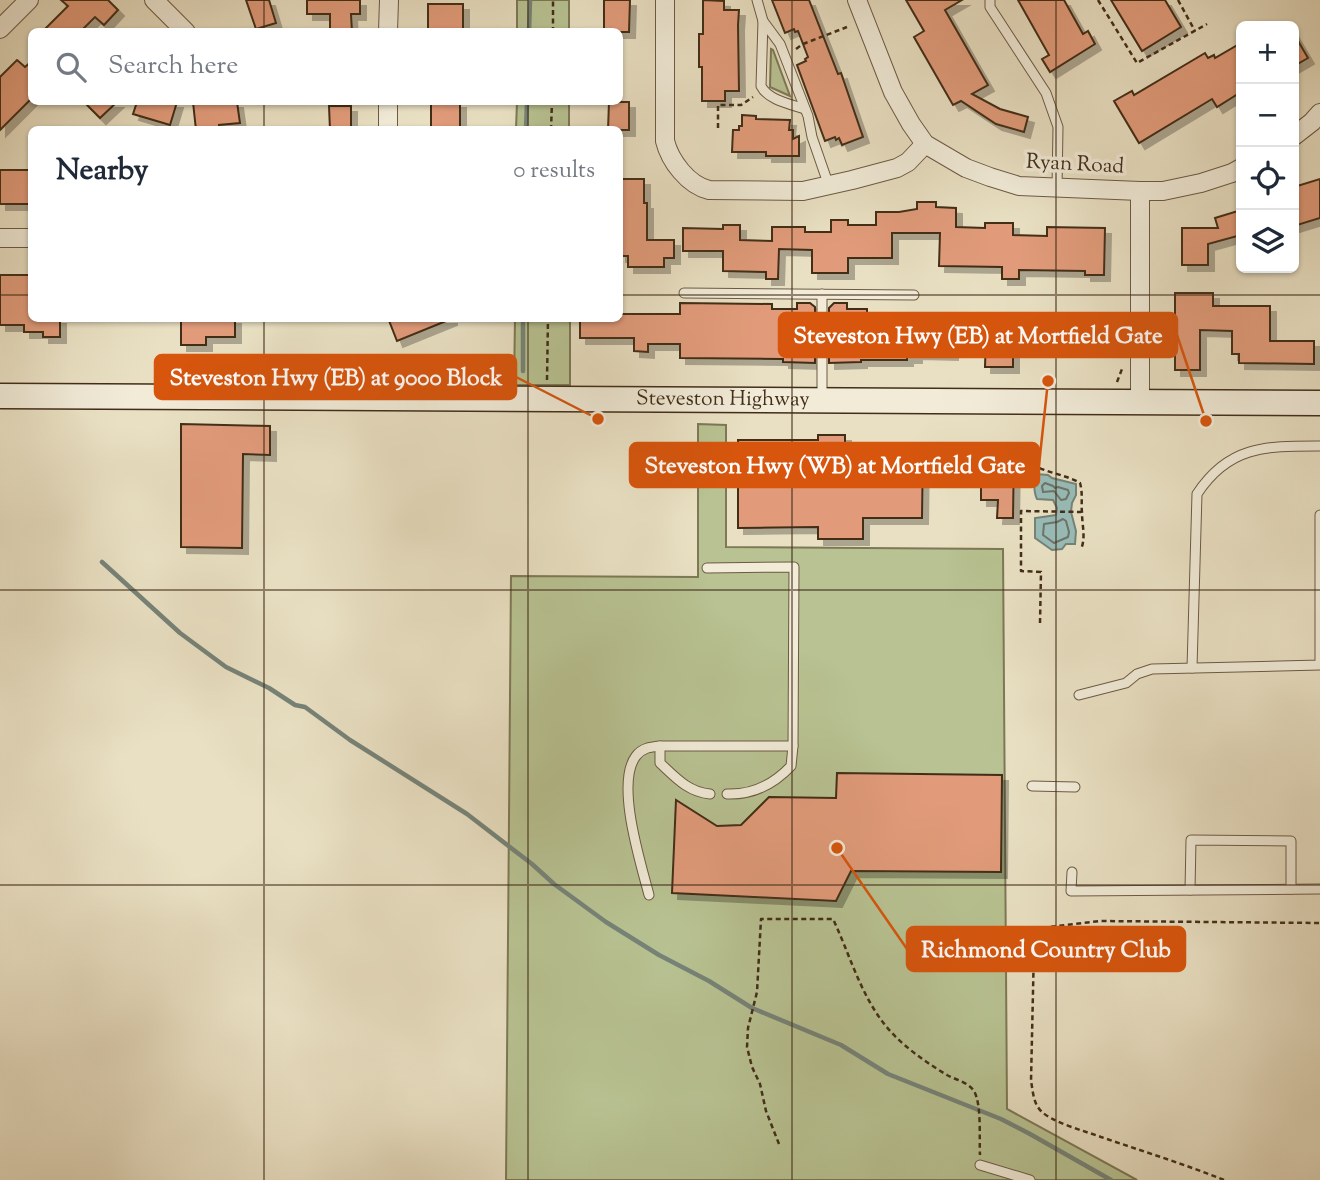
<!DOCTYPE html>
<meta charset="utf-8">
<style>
:root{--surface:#fff;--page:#f2f2f3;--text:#1f2937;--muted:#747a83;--line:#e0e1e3}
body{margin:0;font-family:"Sorts Mill Goudy",serif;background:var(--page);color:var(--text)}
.controls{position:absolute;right:21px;top:21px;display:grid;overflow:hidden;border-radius:10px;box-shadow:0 2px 5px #0004}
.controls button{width:63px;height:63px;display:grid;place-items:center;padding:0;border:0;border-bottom:2px solid var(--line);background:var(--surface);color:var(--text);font:35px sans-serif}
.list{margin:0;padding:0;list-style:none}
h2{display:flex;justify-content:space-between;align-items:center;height:91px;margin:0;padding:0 28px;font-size:30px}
h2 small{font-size:23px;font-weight:400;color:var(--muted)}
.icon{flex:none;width:38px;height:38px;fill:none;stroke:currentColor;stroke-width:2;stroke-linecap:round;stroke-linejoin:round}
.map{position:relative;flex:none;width:1320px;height:1180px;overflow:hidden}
.search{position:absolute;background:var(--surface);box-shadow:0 2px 5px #0004;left:28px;top:28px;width:595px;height:77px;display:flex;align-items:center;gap:18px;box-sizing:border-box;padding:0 24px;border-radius:10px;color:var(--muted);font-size:26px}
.panel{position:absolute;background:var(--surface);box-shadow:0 2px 5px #0004;left:28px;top:126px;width:595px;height:196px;border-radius:10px}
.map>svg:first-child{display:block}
.green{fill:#b8c292;stroke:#7d7856;stroke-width:2}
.water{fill:#98bcb8;stroke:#768378;stroke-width:2}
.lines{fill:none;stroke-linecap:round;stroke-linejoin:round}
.shore{stroke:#6d7468;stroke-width:2}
.stream{stroke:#768378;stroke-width:4.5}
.building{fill:#e19b7a;stroke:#422d19;stroke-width:2;filter:url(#shadow)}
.lane-casing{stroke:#6c5a44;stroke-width:11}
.street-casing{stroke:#6c5a44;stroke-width:20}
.secondary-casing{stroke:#422d19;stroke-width:27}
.path{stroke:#422d19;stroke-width:2.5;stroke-dasharray:5 3.5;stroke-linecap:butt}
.lane{stroke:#f1ebd8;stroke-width:9}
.street{stroke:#f1ebd8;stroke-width:18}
.secondary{stroke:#f1ebd8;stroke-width:24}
.grid{fill:none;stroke:#422d19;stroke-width:2;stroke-opacity:0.55}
.labels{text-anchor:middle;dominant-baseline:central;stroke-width:7;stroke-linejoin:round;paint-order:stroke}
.street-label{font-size:21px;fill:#422d19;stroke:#f1ebd8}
.leader{fill:none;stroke:#d7550d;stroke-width:2.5}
.callout-dot{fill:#d7550d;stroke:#f1ebd8;stroke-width:2.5}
.callout{fill:#d7550d;stroke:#d7550d;stroke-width:2.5}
.callout-label{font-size:23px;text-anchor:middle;font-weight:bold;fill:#fff}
</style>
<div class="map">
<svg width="1320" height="1180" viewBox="0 0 1320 1180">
<defs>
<filter id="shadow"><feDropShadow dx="6" dy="6" stdDeviation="0" flood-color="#0004"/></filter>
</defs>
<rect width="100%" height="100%" fill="#e9e0c3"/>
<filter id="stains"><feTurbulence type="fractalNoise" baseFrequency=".00286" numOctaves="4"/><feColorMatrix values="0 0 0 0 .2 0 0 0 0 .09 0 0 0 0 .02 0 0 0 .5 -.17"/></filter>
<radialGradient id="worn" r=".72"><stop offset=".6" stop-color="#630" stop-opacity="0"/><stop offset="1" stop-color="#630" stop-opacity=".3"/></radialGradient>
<g class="green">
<rect x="517" y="0" width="52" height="31"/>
<polygon points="771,49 773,50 790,96 770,87"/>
<polygon points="517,102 569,102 569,129 516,129"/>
<polygon points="515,319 570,319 570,385 514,385"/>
<polygon points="698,424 726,425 726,547 1003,549 1007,1109 1137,1180 506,1180 511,576 698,577"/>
</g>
<path class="water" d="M1036 474 1048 475 1052 478 1076 484V495L1072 503 1071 512 1076 531 1075 544H1066L1062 549 1052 550 1035 538V518L1056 515 1057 508 1053 500 1037 499C1034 493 1033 480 1036 474Z"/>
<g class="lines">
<g class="shore">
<polygon points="1045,483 1053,486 1055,488 1058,487 1068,490 1069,493 1066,499 1061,500 1054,491 1043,492 1042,486"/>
<polygon points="1063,519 1066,521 1069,532 1068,537 1054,543 1043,535 1044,524 1057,522"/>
</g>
<g class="stream">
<polyline points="529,32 530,0"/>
<polyline points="526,130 527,102"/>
<polyline points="523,371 523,318"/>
<polyline points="102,562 180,633 226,667 269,688 295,705 305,707 350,740 467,814 532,864 554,884 606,922 659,955 709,981 752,1008 841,1045 888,1074 1001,1119 1030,1134 1111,1180"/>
</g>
</g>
<g class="building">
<polygon points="61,0 108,0 118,10 104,25 95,17 80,32 42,32 68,6"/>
<polygon points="246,0 269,0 276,23 256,29"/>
<polygon points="307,0 360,0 360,14 351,14 352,32 330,32 330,14 307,14"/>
<polygon points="604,0 630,0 629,32 604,32"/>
<polygon points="703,0 724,1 724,10 739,10 738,25 739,91 725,91 725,101 702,101 702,67 699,67 699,34 703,34"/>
<polygon points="772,0 809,0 838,74 841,73 863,137 842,145 839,138 836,140 835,137 825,141 797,65 806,61 805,59 808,57 798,31 795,32 794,29 785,33"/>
<polygon points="906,0 962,0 945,10 988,85 972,94 1000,109 1028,117 1024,132 996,124 961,101 953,105 914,37 924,31"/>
<polygon points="1018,0 1064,0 1083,34 1088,31 1095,44 1050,72 1042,59 1049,55"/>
<polygon points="1111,0 1165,0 1181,27 1142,51"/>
<rect x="428" y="4" width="35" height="28"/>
<polygon points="1294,34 1308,58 1294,66"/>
<polygon points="1241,43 1241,92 1217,107 1212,99 1139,143 1114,101 1132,91 1134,95 1205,53 1208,58 1214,55 1215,58"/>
<polygon points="17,60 25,67 32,61 32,98 0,130 0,77"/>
<polygon points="84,102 117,102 100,118"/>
<polygon points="137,102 177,102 170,125 133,114"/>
<polygon points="193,102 237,102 240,123 219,125 219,130 196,130"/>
<rect x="431" y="102" width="29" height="28"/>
<polygon points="609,102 629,102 629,130 608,130"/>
<polygon points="329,106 351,106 351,130 330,130"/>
<polygon points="742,115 756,116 756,119 790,120 789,130 793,130 793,139 799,136 799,156 766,156 766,152 732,152 733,130 739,130 739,126 742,126"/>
<rect x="0" y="170" width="32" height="34"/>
<polygon points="620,179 644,179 644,203 647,203 647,240 674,240 674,258 664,258 664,267 628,267 628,256 620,256"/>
<polygon points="1320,179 1320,218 1294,226 1294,187"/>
<polygon points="917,202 936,202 936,207 956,208 956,227 985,228 985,223 1013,223 1013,235 1047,236 1047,227 1105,228 1104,275 1085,275 1085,271 1019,270 1019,279 1002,279 1002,267 939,266 940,233 892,233 892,258 848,258 848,273 812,273 812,250 779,249 778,279 766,279 766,272 723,271 723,251 683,251 683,228 723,229 723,225 740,225 740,240 772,241 772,227 805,227 805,232 831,232 831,220 848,220 848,225 876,225 876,212 899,212 917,209"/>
<polygon points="1241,210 1241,235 1208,244 1208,265 1182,265 1182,228 1218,228 1215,218"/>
<polygon points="0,275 32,275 32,318 60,318 60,337 43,337 43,332 24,332 24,325 0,325"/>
<polygon points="1175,293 1213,293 1213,306 1270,306 1270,341 1314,341 1314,364 1239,363 1239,354 1232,354 1232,331 1200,330 1200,370 1175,370"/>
<polygon points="680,303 772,304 772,309 797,309 797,303 810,303 815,307 815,363 783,362 783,359 680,358 680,344 648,344 648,352 634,351 634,338 580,338 580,318 620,318 620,314 680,314"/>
<polygon points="834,303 847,303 847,309 867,309 867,315 911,315 917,318 917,331 953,332 952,354 916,353 916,357 907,357 907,360 861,360 861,362 829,363 829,308"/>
<polygon points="1017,314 1048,315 1047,323 1107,323 1107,347 1067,347 1067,339 1034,338 1034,345 1013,344 1013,367 985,367 986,336 1005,336 1005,331 1017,332"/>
<polygon points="181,318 235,318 235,337 206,337 206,345 181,345"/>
<polygon points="388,318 451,318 451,319 397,341"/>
<polygon points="181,424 270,426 270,455 243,454 242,548 181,547"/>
<polygon points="818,435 845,435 845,446 923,445 922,518 863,518 863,539 818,539 818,527 738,528 738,440 818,440"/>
<polygon points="995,452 1014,452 1013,518 997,518 998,500 981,500 981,461 995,461"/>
<polygon points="837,773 1002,775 1001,872 851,871 836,901 672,893 676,800 717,826 741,825 769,797 836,798"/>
</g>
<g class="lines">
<g class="lane-casing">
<g id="lane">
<polyline points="757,0 763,21 780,44 808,116 812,137 829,186"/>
<polyline points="990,0 990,7 1046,93 1058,127 1057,188"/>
<path d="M763 21 761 86C768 100 790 104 805 109"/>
<polyline points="684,293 914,295"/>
<polyline points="822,294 822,398"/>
<path d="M707 568 794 567 793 746H660V763C675 777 688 792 710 794"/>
<path d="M1192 668 1197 494C1229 445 1267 446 1320 446"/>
<polyline points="1079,695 1126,683 1137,674 1152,669 1320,665 1320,515"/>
<polyline points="1032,786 1075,787"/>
<path d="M727 794C752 795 774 784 791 766L793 746"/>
<polyline points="1072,872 1071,891 1320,889"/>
<polyline points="1190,890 1191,840 1291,841 1291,889"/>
<path d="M649 895C641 864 615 783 636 756 642 748 650 747 660 746"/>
<polyline points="980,1165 1030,1180"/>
</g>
</g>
<g class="street-casing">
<g id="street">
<polyline points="154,0 186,32"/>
<path d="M665 0V141C670 161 688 185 709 190L803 191 852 180 897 168 908 162 925 144"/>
<polyline points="857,0 893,92 911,124 925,144 966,168 990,177 1019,186 1140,191 1163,191 1201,183 1232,173 1241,168"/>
<polyline points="0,29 29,0"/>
<polyline points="388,32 389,0"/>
<polyline points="388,130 388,102"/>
<polyline points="1294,136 1312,122 1320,113"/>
<polyline points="1140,191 1140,402"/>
<polyline points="0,238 32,238"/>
</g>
</g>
<g class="secondary-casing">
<g id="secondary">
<path id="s1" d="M0 396 1320 403"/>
</g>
</g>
<g class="path">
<polyline points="1098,0 1137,63 1207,24"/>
<polyline points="1178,0 1195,31"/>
<polyline points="553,32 553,0"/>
<polyline points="796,49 803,44 847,27"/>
<polyline points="718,128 718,105 741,105 753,97"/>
<polyline points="551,130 552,102"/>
<polyline points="547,380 548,318"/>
<polyline points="1117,382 1122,369"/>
<path d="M1024 450C1026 453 1026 458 1028 461 1037 471 1068 475 1080 483 1083 493 1081 503 1082 513 1082 525 1086 538 1081 549"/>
<polyline points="1040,623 1041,572 1021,571 1021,511 1081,512"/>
<path d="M779 1144 766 1111 760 1084 752 1067 747 1047 748 1028 757 992 761 919H833C851 957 862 1001 892 1033 907 1049 927 1063 947 1075 956 1080 968 1082 974 1091 982 1105 979 1139 980 1155"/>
<path d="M1224 1180C1184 1164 1142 1151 1101 1137 1085 1131 1053 1123 1041 1111 1033 1103 1033 1091 1031 1081L1034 947 1037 935 1049 927 1100 921 1320 923"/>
</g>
<use href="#lane" class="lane"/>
<use href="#street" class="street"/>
<use href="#secondary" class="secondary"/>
</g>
<path class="grid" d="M264 0V32M528 0V32M792 0V1180M1056 0V1180M264 102V130M528 102V130M0 295H32M620 295H1320M264 318V1180M528 318V1180M0 590H1320M0 885H1320"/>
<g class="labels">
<g class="street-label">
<text transform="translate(1075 165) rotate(3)">Ryan Road</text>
<text stroke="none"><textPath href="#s1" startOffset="723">Steveston Highway</textPath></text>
</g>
</g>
<path class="leader" d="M1206 421L1177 335M598 419L516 377M1048 381L1039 465M837 848L907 949"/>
<g class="callout-dot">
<circle cx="1206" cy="421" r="7"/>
<circle cx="598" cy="419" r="7"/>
<circle cx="1048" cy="381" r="7"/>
<circle cx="837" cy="848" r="7"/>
</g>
<g class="callout">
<rect x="779" y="313" width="398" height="44" rx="7"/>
<rect x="155" y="355" width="361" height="44" rx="7"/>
<rect x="630" y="443" width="409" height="44" rx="7"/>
<rect x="907" y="927" width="278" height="44" rx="7"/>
</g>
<g class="callout-label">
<text x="978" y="343">Steveston Hwy (EB) at Mortfield Gate</text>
<text x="336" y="385">Steveston Hwy (EB) at 9000 Block</text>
<text x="835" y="473">Steveston Hwy (WB) at Mortfield Gate</text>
<text x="1046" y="957">Richmond Country Club</text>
</g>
<rect width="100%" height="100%" filter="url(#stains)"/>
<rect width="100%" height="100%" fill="url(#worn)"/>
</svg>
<div class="controls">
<button>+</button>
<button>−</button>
<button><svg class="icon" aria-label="locate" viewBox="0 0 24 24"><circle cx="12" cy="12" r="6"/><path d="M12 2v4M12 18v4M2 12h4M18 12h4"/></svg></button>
<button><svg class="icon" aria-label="layers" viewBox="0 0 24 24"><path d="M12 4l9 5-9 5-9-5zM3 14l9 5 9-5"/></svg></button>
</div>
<div class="search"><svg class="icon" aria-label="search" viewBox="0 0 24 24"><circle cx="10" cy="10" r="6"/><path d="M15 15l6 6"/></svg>Search here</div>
<section class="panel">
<h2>Nearby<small>0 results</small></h2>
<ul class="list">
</ul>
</section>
</div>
